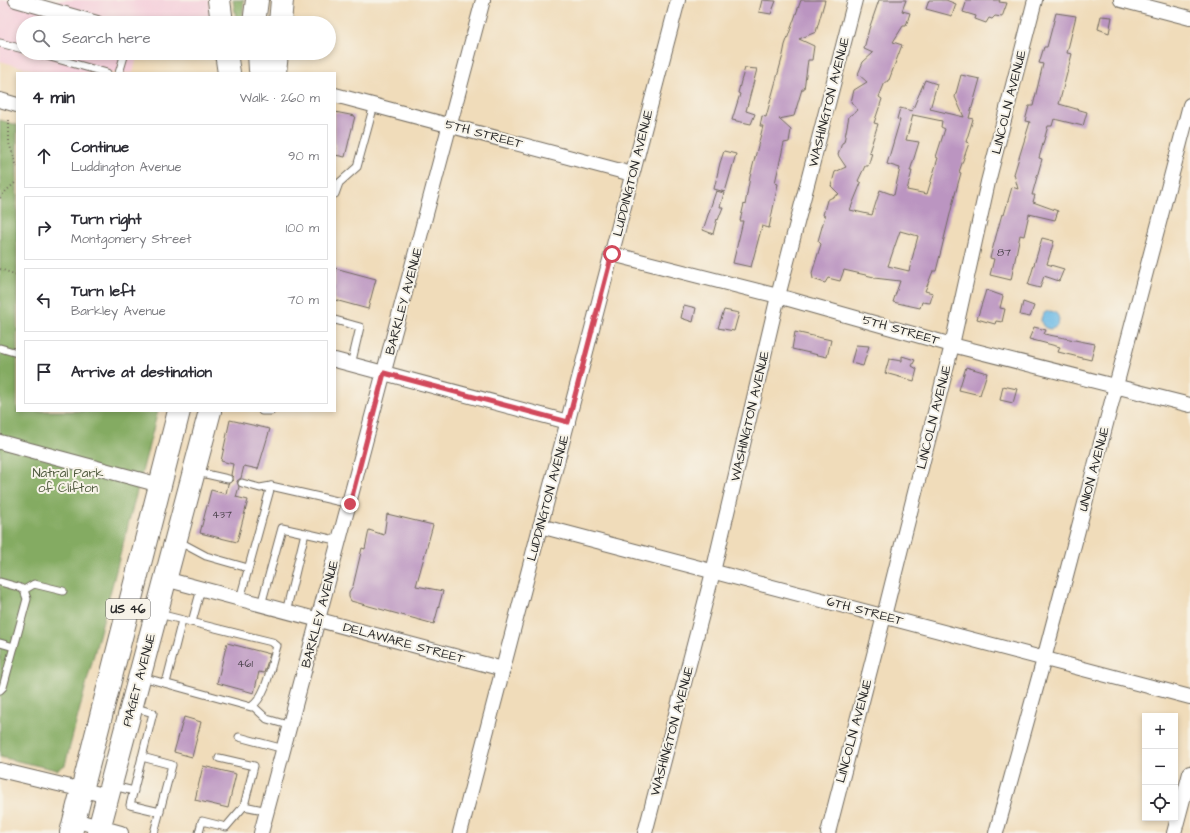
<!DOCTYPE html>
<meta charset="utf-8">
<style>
:root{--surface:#fff;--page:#f2f2f3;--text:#2b2b33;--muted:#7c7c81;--line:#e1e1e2}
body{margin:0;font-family:"Architects Daughter",sans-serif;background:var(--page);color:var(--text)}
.controls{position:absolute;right:12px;bottom:12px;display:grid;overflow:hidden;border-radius:0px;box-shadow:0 2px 6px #0003}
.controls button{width:36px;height:36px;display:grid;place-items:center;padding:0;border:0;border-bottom:1px solid var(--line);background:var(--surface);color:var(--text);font:20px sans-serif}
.stop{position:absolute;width:12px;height:12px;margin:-9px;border:3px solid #d1495b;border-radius:50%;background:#fff}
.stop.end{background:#d1495b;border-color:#fff;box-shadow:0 1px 4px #0008}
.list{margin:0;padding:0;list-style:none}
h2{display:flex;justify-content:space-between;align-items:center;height:52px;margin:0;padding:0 16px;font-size:17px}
h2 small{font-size:13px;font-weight:400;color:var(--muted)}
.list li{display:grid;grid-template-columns:26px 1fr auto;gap:12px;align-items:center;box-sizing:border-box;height:64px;margin:0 8px 8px;padding:0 8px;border:1px solid var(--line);border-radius:0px}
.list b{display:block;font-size:15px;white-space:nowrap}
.list p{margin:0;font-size:13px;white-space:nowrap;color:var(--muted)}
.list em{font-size:13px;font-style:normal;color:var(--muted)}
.icon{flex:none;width:22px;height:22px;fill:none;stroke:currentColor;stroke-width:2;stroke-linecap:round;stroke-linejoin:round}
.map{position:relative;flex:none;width:1190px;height:833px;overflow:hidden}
.search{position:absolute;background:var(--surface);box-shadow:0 2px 6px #0003;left:16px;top:16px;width:320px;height:44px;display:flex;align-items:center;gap:10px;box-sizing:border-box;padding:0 14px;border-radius:22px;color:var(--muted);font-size:15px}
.panel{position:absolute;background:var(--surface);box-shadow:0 2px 6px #0003;left:16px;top:72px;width:320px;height:340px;border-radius:0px}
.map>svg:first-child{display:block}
.built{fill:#f5cfdb}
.forest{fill:#84ab62;stroke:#586b46}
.water{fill:#6ab9e5;stroke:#4a7288}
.building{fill:#bb95c1;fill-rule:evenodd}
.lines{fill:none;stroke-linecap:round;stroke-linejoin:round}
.service-casing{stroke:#70695d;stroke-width:9}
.minor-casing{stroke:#70695d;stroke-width:16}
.trunk-casing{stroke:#70695d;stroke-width:24}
.path{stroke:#70695d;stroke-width:2;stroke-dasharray:1 3;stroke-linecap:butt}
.service{stroke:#fff;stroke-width:7}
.minor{stroke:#fff;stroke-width:14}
.trunk{stroke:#fff;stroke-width:22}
.route{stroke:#d1495b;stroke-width:5}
.labels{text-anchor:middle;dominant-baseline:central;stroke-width:4;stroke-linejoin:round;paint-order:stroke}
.number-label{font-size:11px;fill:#4f4650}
.shield{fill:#f7f3e8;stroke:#686764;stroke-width:1}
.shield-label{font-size:12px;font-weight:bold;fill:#2b2b2b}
.street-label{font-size:13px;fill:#2b2b2b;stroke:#f7f3e8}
.park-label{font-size:13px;fill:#505a3f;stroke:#f7f3e8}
</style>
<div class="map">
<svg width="1190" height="833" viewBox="0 0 1190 833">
<rect width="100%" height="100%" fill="#f7f3e8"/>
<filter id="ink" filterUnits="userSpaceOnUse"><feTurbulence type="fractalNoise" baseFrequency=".025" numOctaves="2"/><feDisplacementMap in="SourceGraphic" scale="8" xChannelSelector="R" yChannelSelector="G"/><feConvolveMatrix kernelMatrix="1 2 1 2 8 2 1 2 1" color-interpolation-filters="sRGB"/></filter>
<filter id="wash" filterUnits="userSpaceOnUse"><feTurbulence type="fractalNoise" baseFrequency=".012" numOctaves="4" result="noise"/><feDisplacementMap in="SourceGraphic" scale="16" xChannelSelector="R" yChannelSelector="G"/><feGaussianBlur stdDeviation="0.9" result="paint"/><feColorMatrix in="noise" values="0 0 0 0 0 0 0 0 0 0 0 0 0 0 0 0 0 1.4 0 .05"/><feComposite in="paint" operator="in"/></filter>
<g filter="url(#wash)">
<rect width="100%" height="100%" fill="#f0dcba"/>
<polygon class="built" points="0,0 209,0 212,23 23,23 23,53 138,53 133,73 43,73 0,61"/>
<g class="forest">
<polygon points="233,0 244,0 242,23 237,23"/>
<polygon points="0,120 17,125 17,411 158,411 65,765 57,770 0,757"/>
</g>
<circle class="water" cx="1050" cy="320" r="9"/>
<g id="blocks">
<g class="building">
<polygon points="762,0 776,1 771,14 759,12"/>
<polygon points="801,0 825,0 816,32 799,39 814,46 812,60 808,60 804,89 802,89 794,116 779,119 791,130 789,142 784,143 775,183 778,184 769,228 762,226 751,267 733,263 743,221 740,221 744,204 745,205 750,177 763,126 760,126 762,116 766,117 783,55 785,45"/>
<path d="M879 0H906L902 11 910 13 906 26H903L893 42 902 45 889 80H888L887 82H885L879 97 882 99 874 123 878 124 869 152 872 153 868 166H865L858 181 861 183 850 210 872 215 880 190 894 195 900 168 887 164 900 120 897 119 900 108 912 111 925 80 937 84 930 109 964 117 955 97 961 75 980 79 969 118 973 119 966 142 969 143 959 172 961 173 954 198 940 255 936 271H933L925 291 933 293 930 303 922 302 920 308 893 302 900 281 874 278V277L844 270 840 281 828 278 825 283 813 279 812 273 821 244 818 241 825 216 823 215 827 200 839 194 831 186 835 172 846 167 838 155 842 143 844 142 849 116 858 110 851 102 854 90 867 82 858 74 863 62 873 53 864 49 869 29ZM913 115 942 121 941 127 945 129 936 157 938 158 927 194 907 190 912 171H910L919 142 906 140ZM900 231 918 236 909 271 888 266Z"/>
<polygon points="929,0 946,0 956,4 952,16 926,9"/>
<polygon points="967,0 1000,0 999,2 1007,3 1002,17 995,16 992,19 989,18 986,23 975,19 976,16 963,12"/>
<polygon points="1056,13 1076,16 1067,53 1072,54 1059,104 1087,112 1083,126 1054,119 1052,126 1048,126 1039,158 1042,159 1032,195 1035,195 1033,202 1058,211 1055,220 1029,214 1024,236 1020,235 1011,280 990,275 994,259 990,258 1002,214 1004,215 1012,187 1018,189 1014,174 1030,122 1025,121 1029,106 1033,106 1043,64 1039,63 1044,47 1047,47"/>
<polygon points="1101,16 1112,17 1109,33 1098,29"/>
<polygon points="745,68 757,69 746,111 755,114 751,124 732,120 740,94 738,93 741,81"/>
<polygon points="335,112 355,116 345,157 335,155"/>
<polygon points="724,151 736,154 725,192 714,189 720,163"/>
<polygon points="716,191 724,193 720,207 723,207 718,220 717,219 713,234 703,230"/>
<polygon points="1042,238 1054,241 1047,264 1064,269 1059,281 1044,276 1040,288 1028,285"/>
<polygon points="335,268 376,279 368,309 335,300"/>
<polygon points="986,290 1003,296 1000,308 1005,309 1002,322 996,321 995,324 977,319"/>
<polygon points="1023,302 1034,306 1030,317 1020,315"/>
<polygon points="684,305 696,308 693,322 681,318"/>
<polygon points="724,310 739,313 734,331 718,328"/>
<polygon points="1034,327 1046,330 1044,334 1095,344 1091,360 1058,352 1060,347 1029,339"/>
<polygon points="795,332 831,340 827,357 792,349"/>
<polygon points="856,345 869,346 863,366 851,363"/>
<polygon points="902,356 915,360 912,366 917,369 914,381 885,373 889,359 902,361"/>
<polygon points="966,367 987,373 980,395 959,390"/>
<polygon points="1003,386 1017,389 1013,403 1000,400"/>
<polygon points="230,420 270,429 258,469 244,466 241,478 237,481 239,487 236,497 248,500 237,542 200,533 211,490 226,494 228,484 233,480 233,477 231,475 233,464 221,461"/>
<polygon points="387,514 433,525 416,586 443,591 434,624 351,601 349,597 349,592 353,586 362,548 365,549 369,530 384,535"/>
<polygon points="227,643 270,654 264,673 259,672 254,693 217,683"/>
<polygon points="184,717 201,722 192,757 174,752"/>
<polygon points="203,766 236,774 228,808 195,800"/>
</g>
</g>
</g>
<g filter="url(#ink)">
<use href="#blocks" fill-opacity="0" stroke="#70695d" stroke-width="1"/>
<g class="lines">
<g class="service-casing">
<g id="service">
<polyline points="0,43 23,49"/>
<polyline points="36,53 107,73"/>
<polyline points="119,73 125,53"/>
<polyline points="335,194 339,183 357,167 374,105"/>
<polyline points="335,320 360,327 351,365"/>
<polyline points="0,348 17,353"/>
<polyline points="262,411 271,411"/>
<polyline points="197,472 228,479"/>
<polyline points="242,483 260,488 271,486 350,504"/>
<polyline points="178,541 206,556 248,568"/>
<polyline points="0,582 18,587 24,590 27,599 3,687 0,690"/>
<polyline points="24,590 34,584 63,591"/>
<polyline points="240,599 271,486"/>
<polyline points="261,605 282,528 340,541"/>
<polyline points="286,612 305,533"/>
<polyline points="192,622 201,589"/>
<polyline points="0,643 14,647"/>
<path d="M142 677 251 707C267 696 271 664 277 646L272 642 159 614"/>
<polyline points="166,683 182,620"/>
<polyline points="253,706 267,719 291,726"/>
<polyline points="133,707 153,713 130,805 160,812"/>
<polyline points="239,737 284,749"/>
<polyline points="142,757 172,765 154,833"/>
<polyline points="219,758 254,766 244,806"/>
<polyline points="113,786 134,791"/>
<polyline points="199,833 202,821 226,827 244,806 268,811"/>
</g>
</g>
<g class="minor-casing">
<g id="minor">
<polyline points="16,0 97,23"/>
<polyline points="1121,0 1190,18"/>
<polyline points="335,95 632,174"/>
<polyline points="0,100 17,105"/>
<polyline points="612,254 778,296 952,345 1190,405"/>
<polyline points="335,360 568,422"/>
<polyline points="0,442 160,485"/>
<polyline points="540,526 1190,697"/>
<polyline points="165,579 503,669"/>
<polyline points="0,770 108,796"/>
<polyline points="74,820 121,833"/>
<polyline points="261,833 483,0"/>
<polyline points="460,833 678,0"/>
<polyline points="645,833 713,572 778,296 855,0"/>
<polyline points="828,833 884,616 952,345 988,182 1035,0"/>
<polyline points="996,833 1044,659 1190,105"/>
<polyline points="1174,833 1190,773"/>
</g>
</g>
<g class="trunk-casing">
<g id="trunk">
<polyline points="219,0 222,23"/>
<polyline points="254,23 257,0"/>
<polyline points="280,23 282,0"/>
<polyline points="226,53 229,73"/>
<polyline points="259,53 260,70 263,73"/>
<polyline points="275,73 277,53"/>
<polyline points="71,833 179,411"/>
<polyline points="98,833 210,411"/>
</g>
</g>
<g class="path">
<polyline points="9,120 9,143 17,167"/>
<polyline points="0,198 6,191 17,181"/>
<polyline points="0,269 17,275"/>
</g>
<use href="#service" class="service"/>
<use href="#minor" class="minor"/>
<use href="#trunk" class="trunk"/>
</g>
</g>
<g class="lines" filter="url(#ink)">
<polyline class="route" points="350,504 384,373 568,422 612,254"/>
</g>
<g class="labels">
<g class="number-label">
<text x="1004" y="252">87</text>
<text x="222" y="514">437</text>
<text x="245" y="663">461</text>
</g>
<rect class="shield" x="106" y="599" width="44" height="20" rx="3"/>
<g class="shield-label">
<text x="128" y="609">US 46</text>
</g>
<g class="street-label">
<text transform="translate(829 102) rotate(-76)">WASHINGTON AVENUE</text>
<text transform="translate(1009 102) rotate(-76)">LINCOLN AVENUE</text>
<text transform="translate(484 134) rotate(15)">5TH STREET</text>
<text transform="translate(633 173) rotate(-76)">LUDDINGTON AVENUE</text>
<text transform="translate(404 301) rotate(-75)">BARKLEY AVENUE</text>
<text transform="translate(901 330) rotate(16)">5TH STREET</text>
<text transform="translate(750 416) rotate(-77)">WASHINGTON AVENUE</text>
<text transform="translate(934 417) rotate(-76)">LINCOLN AVENUE</text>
<text transform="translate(1094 469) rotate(-75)">UNION AVENUE</text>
<text transform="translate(548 498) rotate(-75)">LUDDINGTON AVENUE</text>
<text transform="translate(865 611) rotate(15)">6TH STREET</text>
<text transform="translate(320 614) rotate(-75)">BARKLEY AVENUE</text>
<text transform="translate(404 643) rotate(15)">DELAWARE STREET</text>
<text transform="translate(139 680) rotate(-75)">PIAGET AVENUE</text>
<text transform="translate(672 731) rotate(-75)">WASHINGTON AVENUE</text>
<text transform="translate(854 731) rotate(-75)">LINCOLN AVENUE</text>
</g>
<g class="park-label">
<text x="68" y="473">Natral Park<tspan x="68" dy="15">of Clifton</tspan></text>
</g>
</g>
</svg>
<div class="controls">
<button>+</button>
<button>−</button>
<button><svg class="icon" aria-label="locate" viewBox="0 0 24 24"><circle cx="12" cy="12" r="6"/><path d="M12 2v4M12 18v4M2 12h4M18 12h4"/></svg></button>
</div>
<div class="stop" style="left:612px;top:254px"></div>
<div class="stop end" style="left:350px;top:504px"></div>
<div class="search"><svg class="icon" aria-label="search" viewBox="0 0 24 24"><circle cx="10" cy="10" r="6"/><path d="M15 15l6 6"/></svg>Search here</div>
<section class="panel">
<h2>4 min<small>Walk · 260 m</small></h2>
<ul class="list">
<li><svg class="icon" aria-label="ahead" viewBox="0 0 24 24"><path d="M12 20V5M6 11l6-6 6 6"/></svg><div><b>Continue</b><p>Luddington Avenue</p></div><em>90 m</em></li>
<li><svg class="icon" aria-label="right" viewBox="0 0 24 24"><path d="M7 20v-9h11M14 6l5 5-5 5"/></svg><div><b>Turn right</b><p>Montgomery Street</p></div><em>100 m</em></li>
<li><svg class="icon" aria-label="left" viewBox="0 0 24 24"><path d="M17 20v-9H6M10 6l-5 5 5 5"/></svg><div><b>Turn left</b><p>Barkley Avenue</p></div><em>70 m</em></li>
<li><svg class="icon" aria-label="arrive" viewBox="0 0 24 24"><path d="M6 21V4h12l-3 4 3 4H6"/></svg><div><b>Arrive at destination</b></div></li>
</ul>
</section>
</div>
